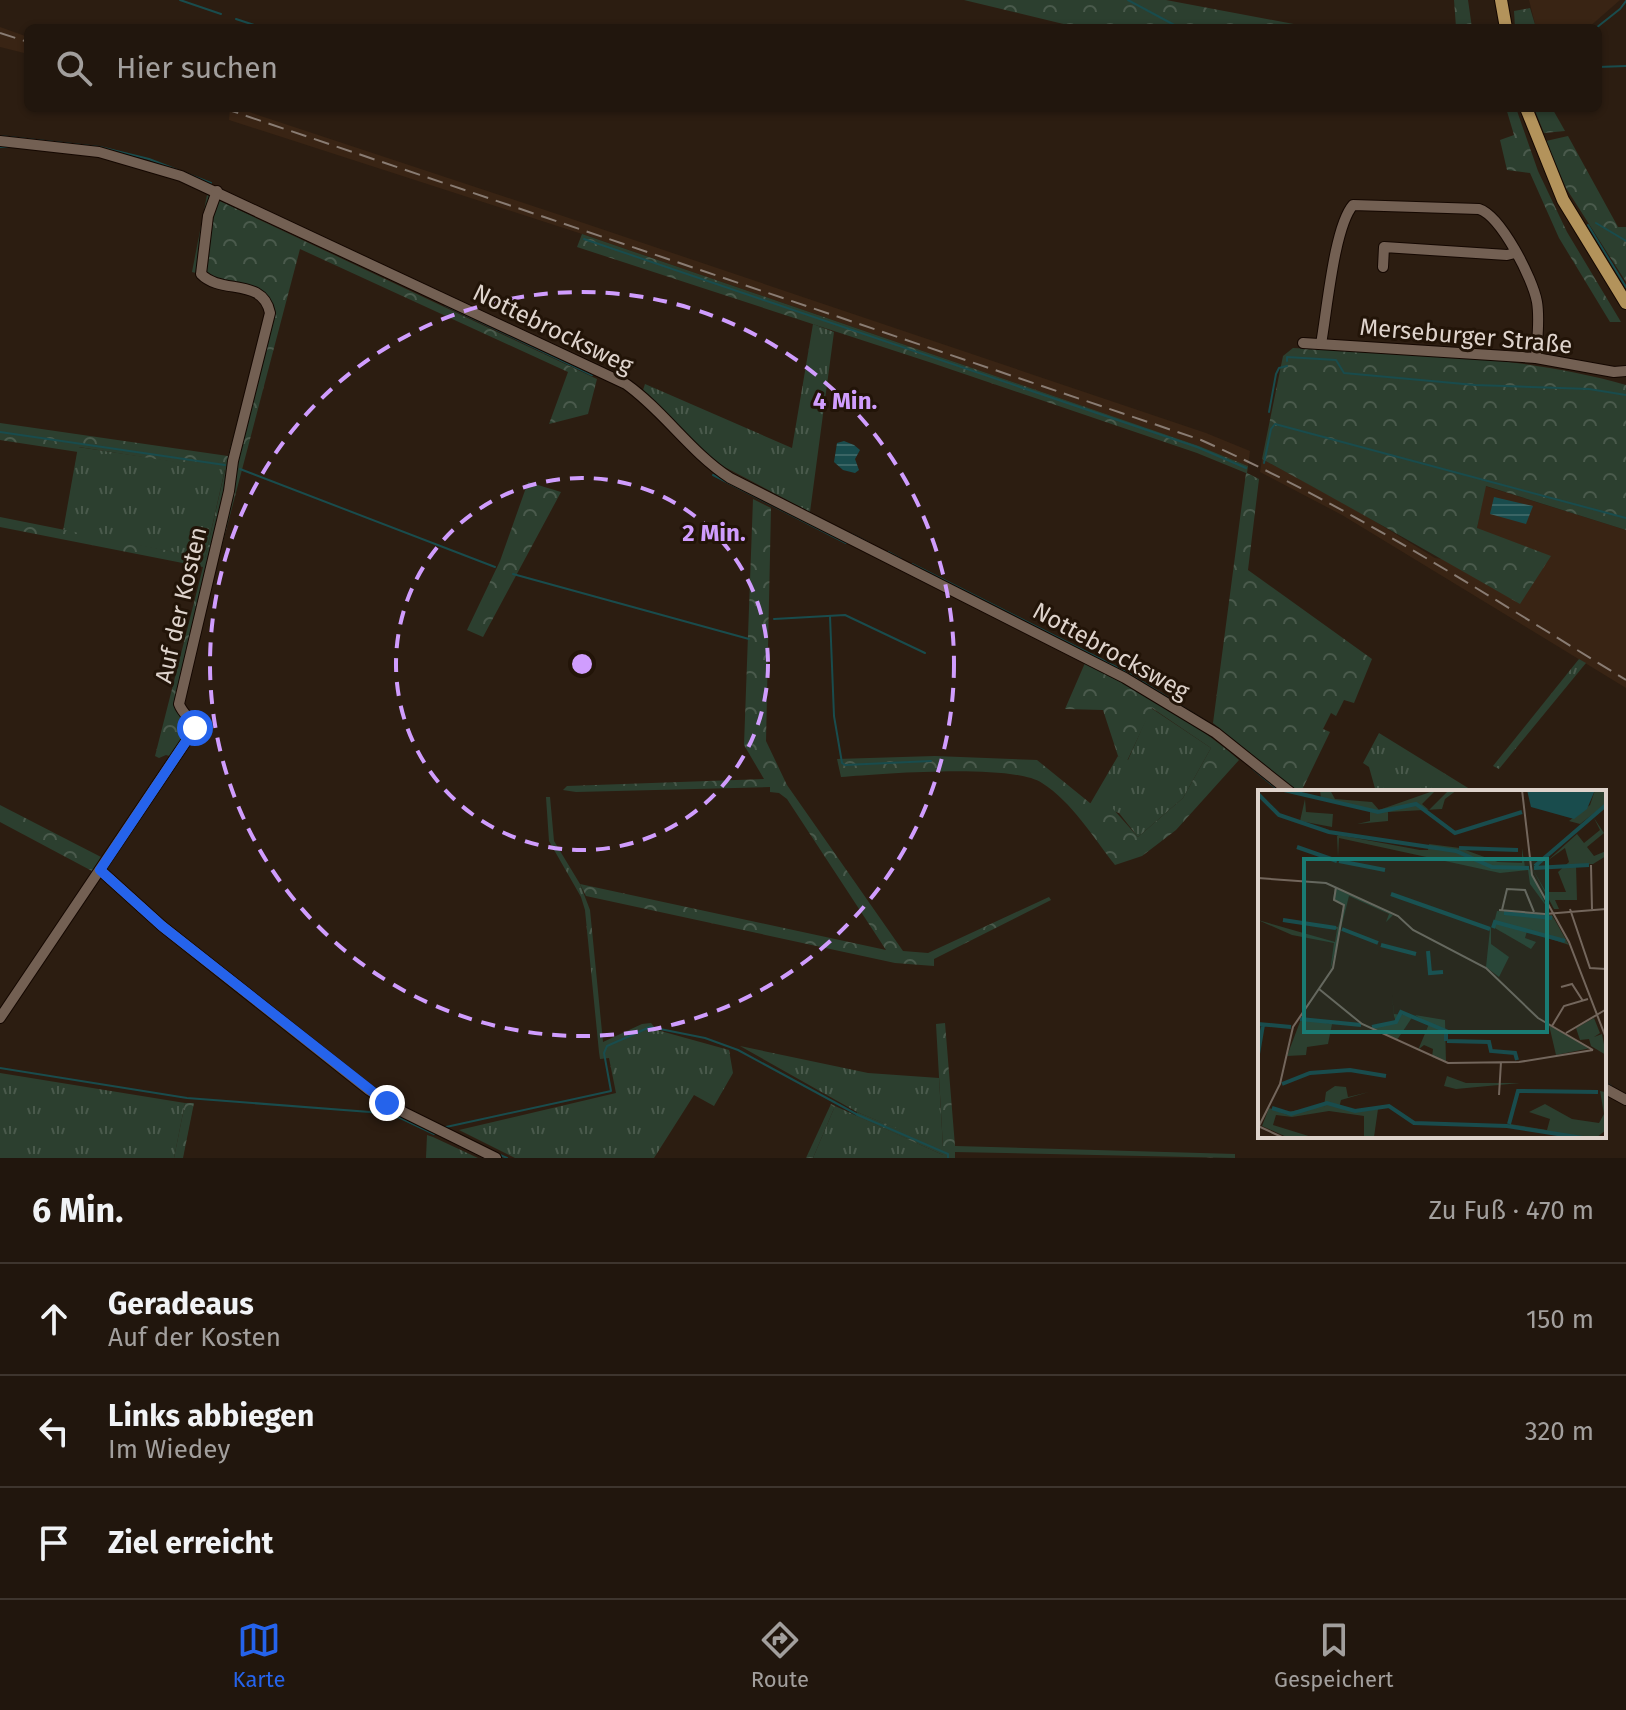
<!DOCTYPE html>
<html lang="de">
<meta charset="utf-8">
<style>
:root{--surface:#21160d;--page:#2d231b;--text:#f1f3f6;--muted:#a29f9d;--line:#3e352e;--accent:#2563eb}
body{margin:0;font-family:"Fira Sans",sans-serif;background:var(--page);color:var(--text)}
.stop{position:absolute;width:24px;height:24px;margin:-18px;border:6px solid #2563eb;border-radius:50%;background:#fff}
.stop.end{background:#2563eb;border-color:#fff;box-shadow:0 2px 8px #0008}
.list{margin:0;padding:0;list-style:none}
h2{display:flex;justify-content:space-between;align-items:center;height:104px;margin:0;padding:0 32px;font-size:34px}
h2 small{font-size:26px;font-weight:400;color:var(--muted)}
.list li{display:grid;grid-template-columns:52px 1fr auto;gap:24px;align-items:center;box-sizing:border-box;height:112px;padding:0 32px;border-top:2px solid var(--line)}
.list b{display:block;font-size:30px;white-space:nowrap}
.list p{margin:0;font-size:26px;white-space:nowrap;color:var(--muted)}
.list em{font-size:26px;font-style:normal;color:var(--muted)}
.icon{flex:none;width:44px;height:44px;fill:none;stroke:currentColor;stroke-width:2;stroke-linecap:round;stroke-linejoin:round}
.map{position:relative;flex:none;width:1626px;height:1158px;overflow:hidden}
.search{position:absolute;background:var(--surface);box-shadow:0 2px 6px #0004;left:24px;right:24px;top:24px;height:88px;display:flex;align-items:center;gap:20px;box-sizing:border-box;padding:0 28px;border-radius:12px;color:var(--muted);font-size:30px}
.sheet{height:440px;background:var(--surface)}
nav{display:flex;justify-content:space-around;align-items:center;box-sizing:border-box;height:112px;border-top:2px solid var(--line);background:var(--surface);font-size:22px;color:var(--muted)}
nav a{display:grid;justify-items:center;gap:4px}
nav .on{color:var(--accent)}
.map>svg:first-child{display:block}
.built{fill:#392414}
.grass{fill:url(#grass-tufts)}
.forest{fill:url(#forest-crowns)}
.water{fill:url(#water-rules)}
.lines{fill:none;stroke-linecap:round;stroke-linejoin:round}
.stream{stroke:#194c4d;stroke-width:2}
.minor-casing{stroke:#140701;stroke-width:12}
.major-casing{stroke:#140701;stroke-width:14}
.minor{stroke:#736053;stroke-width:10}
.major{stroke:#b3935b;stroke-width:12}
.rail{stroke:#897c73;stroke-width:2;stroke-dasharray:16 8;stroke-linecap:butt}
.route{stroke:#2563eb;stroke-width:10}
.ring{fill:none;stroke:#d09dfe;stroke-width:4;stroke-dasharray:14 10}
.labels{text-anchor:middle;dominant-baseline:central;stroke-width:6;stroke-linejoin:round;paint-order:stroke}
.street-label{font-size:24px;fill:#ded3cc;stroke:#221408}
.inset-river{fill:none;stroke:#194c4d;stroke-width:4}
.inset-road{fill:none;stroke:#73665c;stroke-width:2}
.view{fill:#197b73;fill-opacity:0.15;stroke:#197b73;stroke-width:4}
.inset-edge{fill:none;stroke:#ded3cc;stroke-width:4}
.centre{fill:#d09dfe;stroke:#221408;stroke-width:4}
.ring-label{font-size:24px;text-anchor:middle;font-weight:bold;fill:#d09dfe;stroke:#221408;stroke-width:6;stroke-linejoin:round;paint-order:stroke}
</style>
<div class="map">
<svg width="1626" height="1158" viewBox="0 0 1626 1158">
<defs>
<pattern id="grass-tufts" width="24" height="20" patternUnits="userSpaceOnUse" patternTransform="scale(2)"><rect width="24" height="20" fill="#2c3f2f"/><path d="M3 7l-1-3M5 7V3M7 7l1-3M15 17l-1-3M17 17v-4M19 17l1-3" fill="none" stroke="#4a5a4c"/></pattern>
<pattern id="forest-crowns" width="20" height="18" patternUnits="userSpaceOnUse" patternTransform="scale(2)"><rect width="20" height="18" fill="#2c3f2f"/><path d="M2 6a3 3 0 1 1 6 0M12 15a3 3 0 1 1 6 0" fill="none" stroke="#4a5a4c"/></pattern>
<pattern id="water-rules" width="6" height="5" patternUnits="userSpaceOnUse" patternTransform="scale(2)"><rect width="6" height="5" fill="#194c4d"/><path d="M0 2.5h6" fill="none" stroke="#3a6565"/></pattern>
</defs>
<rect width="100%" height="100%" fill="#2c1d11"/>
<g class="built">
<polygon points="1529,0 1620,0 1588,28 1536,28"/>
<polygon points="0,27 28,37 28,54 0,47"/>
<polygon points="230,108 237,108 557,214 1206,433 1250,451 1248,466 1199,446 582,234 229,120"/>
<polygon points="1262,459 1348,505 1435,558 1442,559 1477,528 1485,486 1626,530 1626,688 1342,515 1260,472"/>
</g>
<g class="grass">
<polygon points="813,324 834,332 810,512 715,462 643,390 645,384 792,448"/>
<polygon points="78,447 225,469 205,558 63,531"/>
<polygon points="1579,659 1586,663 1499,769 1493,766"/>
<polygon points="1151,708 1211,748 1183,798 1138,837 1119,813 1090,804 1118,756 1128,760"/>
<polygon points="1379,733 1473,791 1376,792 1369,767 1363,763"/>
<polygon points="546,797 550,797 554,841 580,884 590,910 603,1042 642,1024 651,1023 657,1030 729,1050 733,1073 714,1106 694,1095 654,1158 515,1158 459,1130 616,1093 609,1058 600,1059 599,1052 585,910 581,897 549,841"/>
<polygon points="740,1046 868,1073 939,1078 943,1148 857,1112"/>
<polygon points="0,1073 185,1103 174,1158 0,1158"/>
<polygon points="835,1106 943,1155 943,1158 813,1158"/>
<polygon points="427,1135 433,1137 478,1158 426,1158"/>
</g>
<g class="forest">
<polygon points="964,0 1166,0 1299,25 1456,27 1454,0 1468,0 1472,28 1080,28"/>
<polygon points="1530,8 1536,28 1515,28 1514,11"/>
<polygon points="1506,108 1516,108 1538,171 1567,232 1621,322 1610,322 1559,238 1530,173 1507,170 1500,140 1514,135"/>
<polygon points="1534,108 1552,108 1565,131 1544,133"/>
<polygon points="1568,136 1618,227 1626,227 1626,282 1566,188 1546,141"/>
<polygon points="207,195 597,379 588,414 549,424 568,372 300,249 218,561 212,560 177,705 190,724 191,730 173,757 166,755 159,758 155,756 203,567 0,527 0,517 205,558 225,470 79,447 78,452 0,440 0,423 228,456 249,379 271,325 254,288 192,272"/>
<polygon points="582,234 1199,446 1248,466 1247,473 1259,479 1248,570 1372,659 1354,703 1344,700 1336,716 1331,713 1323,729 1330,732 1301,792 1298,792 1213,723 1246,473 1197,453 932,363 577,247"/>
<path d="M1293 348C1404 354 1519 354 1626 385V530L1486 486 1477 528 1551 556 1520 604C1434 555 1349 506 1262 459L1283 356Z"/>
<polygon points="528,482 561,492 483,637 467,630 500,561"/>
<polygon points="753,499 771,508 766,741 787,785 903,951 928,953 1049,897 1051,900 934,959 934,966 895,963 586,896 580,884 886,950 787,799 779,793 770,792 770,787 576,792 563,790 567,786 764,779 744,745"/>
<path d="M1085 663C1140 690 1193 720 1239 760L1176 830 1142 856 1115 865C1093 837 1072 802 1042 783 1011 763 881 774 841 777L837 759 935 756 1037 760 1090 803 1095 805 1106 801 1138 837 1183 798 1211 748 1152 708 1127 761 1118 756 1103 710 1065 709Z"/>
<polygon points="0,805 101,857 92,871 0,822"/>
<polygon points="945,1023 955,1146 1235,1154 1235,1158 955,1152 955,1158 943,1158 943,1155 856,1116 857,1112 943,1147 936,1024"/>
<polygon points="185,1103 194,1103 183,1158 174,1158"/>
<polygon points="831,1104 835,1106 813,1158 806,1158"/>
</g>
<g class="water">
<polygon points="844,441 854,445 860,450 855,459 859,470 855,473 843,470 834,462 837,443"/>
<polygon points="1494,497 1533,506 1526,524 1490,514"/>
</g>
<g class="lines">
<g class="stream">
<polyline points="180,0 221,14"/>
<polyline points="1128,0 1180,28"/>
<polyline points="236,19 263,28"/>
<polyline points="1596,28 1620,9 1626,1"/>
<polyline points="1598,67 1626,66"/>
<polyline points="0,136 100,147 149,159 211,183"/>
<polyline points="0,147 13,147"/>
<polyline points="1596,223 1626,241"/>
<polyline points="1588,225 1626,287"/>
<polyline points="584,239 1197,447 1246,468"/>
<polyline points="445,305 592,375"/>
<polyline points="1287,361 1287,357 1336,360 1344,373 1475,385 1589,389 1626,395"/>
<polyline points="1269,412 1276,374 1279,368 1287,366"/>
<polyline points="0,432 225,465"/>
<polyline points="1264,463 1271,429 1275,424 1626,518"/>
<polyline points="240,469 495,567"/>
<polyline points="713,475 846,543"/>
<polyline points="851,534 869,543"/>
<polyline points="888,552 901,559"/>
<polyline points="912,564 1130,674 1210,724"/>
<polyline points="513,574 749,639"/>
<polyline points="830,616 834,716 842,763 845,765 931,761"/>
<polyline points="774,619 845,615 925,653"/>
<polyline points="1253,769 1281,792"/>
<polyline points="0,1068 187,1098 383,1113 394,1115 434,1134"/>
<polyline points="1604,1082 1611,1086"/>
<polyline points="446,1127 611,1091 604,1053 607,1046 650,1027 705,1038 738,1050 858,1115 948,1154 948,1158"/>
<polyline points="500,1155 507,1158"/>
</g>
<g class="minor-casing">
<g id="minor">
<path d="M0 141 99 152 181 176 626 384C664 411 690 452 730 478L1125 678 1216 733 1290 792"/>
<polyline points="1383,267 1384,247 1507,255 1515,253"/>
<polyline points="1303,343 1536,358 1614,372 1626,371"/>
<path d="M1321 344C1327 311 1334 227 1353 205L1479 209C1501 216 1533 279 1537 302 1540 320 1537 340 1536 358"/>
<polyline points="100,870 162,926 369,1090 403,1112 496,1158"/>
<path d="M0 1018 195 728C193 720 183 715 179 704L229 491 233 461 270 313C263 277 221 295 201 274L208 216 217 191"/>
<polyline points="1604,1088 1626,1100"/>
</g>
</g>
<g class="major-casing">
<g id="major">
<polyline points="1501,0 1506,28"/>
<polyline points="1526,108 1563,200 1626,303"/>
</g>
</g>
<use href="#minor" class="minor"/>
<use href="#major" class="major"/>
<g class="rail">
<polyline points="0,33 28,42"/>
<path d="M223 108 1201 440C1350 506 1487 595 1626 680"/>
</g>
</g>
<g class="lines">
<polyline class="route" points="195,728 100,870 162,926 387,1103"/>
</g>
<g class="ring">
<circle cx="582" cy="664" r="186"/>
<circle cx="582" cy="664" r="372"/>
</g>
<g class="labels">
<g class="street-label">
<text transform="translate(553 329) rotate(26)">Nottebrocksweg</text>
<text transform="translate(1466 336) rotate(5)">Merseburger Straße</text>
<text transform="translate(181 605) rotate(-77)">Auf der Kosten</text>
<text transform="translate(1111 651) rotate(29)">Nottebrocksweg</text>
</g>
</g>
<g transform="translate(1258 790)">
<rect width="348" height="348" fill="#2c1d11"/>
<path d="M337 0H348V14L322 34 311 31 332 15ZM128 188 134 205 136 224 155 226 139 250 115 238 138 232 136 226 134 205ZM157 225 187 230 188 272 174 267 175 259 166 255 160 260 171 234ZM43 229 74 234 70 254 49 257 48 265 29 266ZM69 314 97 322 120 319 116 347 106 346V326L71 321 34 327 18 325 15 335 57 348H31L4 336 11 318 30 325Z" fill="#2c3f2f"/>
<path d="M72 0 77 9 114 12 121 20 178 0 164 14 171 20 191 0H199L187 9 184 19 130 22V31L99 34 112 31V19L63 9 62 0ZM47 9 48 22 75 24 74 37 42 31ZM336 28 346 43 329 57 336 66 348 61V66L335 74 318 75 319 110H297L301 119H296L274 78 288 102H308L300 82 311 72 307 58 289 71 319 44 326 53 342 40ZM81 45 162 60H170L171 54 202 58 240 72 264 73V58L267 77 270 76 289 117 272 94 270 80 242 83 81 48 80 67 79 46ZM77 98 135 125 128 132 131 124 91 106 72 182 76 153 34 145 0 130 77 152 79 139 23 131 80 137 87 115 75 109ZM133 104 233 138V154L251 167 241 187 228 177 232 139ZM239 121 294 125 311 155 269 141 267 148 278 152 273 159 235 137ZM189 286 208 293H262L198 299 186 296ZM77 296 88 297 90 307 111 302 83 310 81 318 69 315 64 319 30 325 11 318 29 322 66 316 68 302ZM342 301 347 302 348 340 338 348 252 337V348V334L289 340 292 329 271 322 287 314 314 329 341 333 346 324Z" fill="#2c3f2f"/>
<path d="M336 228 342 243 336 247 344 244 348 265 333 256 331 249 322 250 318 238ZM291 235 333 258 298 265Z" fill="#2c3f2f"/>
<path d="M269 0H337L329 19 316 29 273 17Z" fill="#194c4d"/>
<path class="inset-river" d="M26 0 120 22 158 14 197 43 264 22M0 4 21 25 71 42 198 61 234 77 271 78M39 57 79 71M201 58 260 60M81 71 127 80M277 76 348 15M276 78 331 75M133 104 232 139M246 123 294 128M25 130 78 138M235 138 237 132 307 151M84 139 120 153M123 155 158 164M170 161 172 183 185 182M42 229 103 235M0 234 33 237M114 237 138 232 143 222 188 241V251M189 251 231 252 233 261 257 263 259 270M0 264 5 235M24 294 52 283 92 280 128 286M14 318 33 324 69 313 97 321 131 316 156 333 249 336 325 348M251 334 260 301 340 302"/>
<path class="inset-road" d="M264 0 274 85 311 152 348 248M333 75 334 119M0 88 68 93 140 126 155 140 228 178 280 228 335 260M312 119 332 178 348 179M241 120 287 124 348 119M244 120 249 99 267 100 276 122M303 197 314 194 325 211M61 199 104 234 190 273 261 272 335 260M294 236 306 216 330 209M308 243 347 220M241 305 243 272M0 336 26 348M0 338 22 294 35 237 75 178 86 115 76 110 78 97"/>
<path class="view" d="M46 69H289V242H46Z"/>
<rect width="348" height="348" class="inset-edge"/>
</g>
<circle cx="582" cy="664" r="12" class="centre"/>
<g class="ring-label">
<text x="845" y="409">4 Min.</text>
<text x="714" y="541">2 Min.</text>
</g>
</svg>
<div class="stop" style="left:195px;top:728px"></div>
<div class="stop end" style="left:387px;top:1103px"></div>
<div class="search"><svg class="icon" aria-label="search" viewBox="0 0 24 24"><circle cx="10" cy="10" r="6"/><path d="M15 15l6 6"/></svg>Hier suchen</div>
</div>
<section class="sheet">
<h2>6 Min.<small>Zu Fuß · 470 m</small></h2>
<ul class="list">
<li><svg class="icon" aria-label="ahead" viewBox="0 0 24 24"><path d="M12 20V5M6 11l6-6 6 6"/></svg><div><b>Geradeaus</b><p>Auf der Kosten</p></div><em>150 m</em></li>
<li><svg class="icon" aria-label="left" viewBox="0 0 24 24"><path d="M17 20v-9H6M10 6l-5 5 5 5"/></svg><div><b>Links abbiegen</b><p>Im Wiedey</p></div><em>320 m</em></li>
<li><svg class="icon" aria-label="arrive" viewBox="0 0 24 24"><path d="M6 21V4h12l-3 4 3 4H6"/></svg><div><b>Ziel erreicht</b></div></li>
</ul>
</section>
<nav>
<a class="on"><svg class="icon" aria-label="map" viewBox="0 0 24 24"><path d="M3 6l6-2 6 2 6-2v14l-6 2-6-2-6 2zM9 4v14M15 6v14"/></svg>Karte</a>
<a><svg class="icon" aria-label="directions" viewBox="0 0 24 24"><path d="M12 3l9 9-9 9-9-9zM9 14v-3h6M13 9l2 2-2 2"/></svg>Route</a>
<a><svg class="icon" aria-label="saved" viewBox="0 0 24 24"><path d="M7 4h10v16l-5-4-5 4z"/></svg>Gespeichert</a>
</nav>
